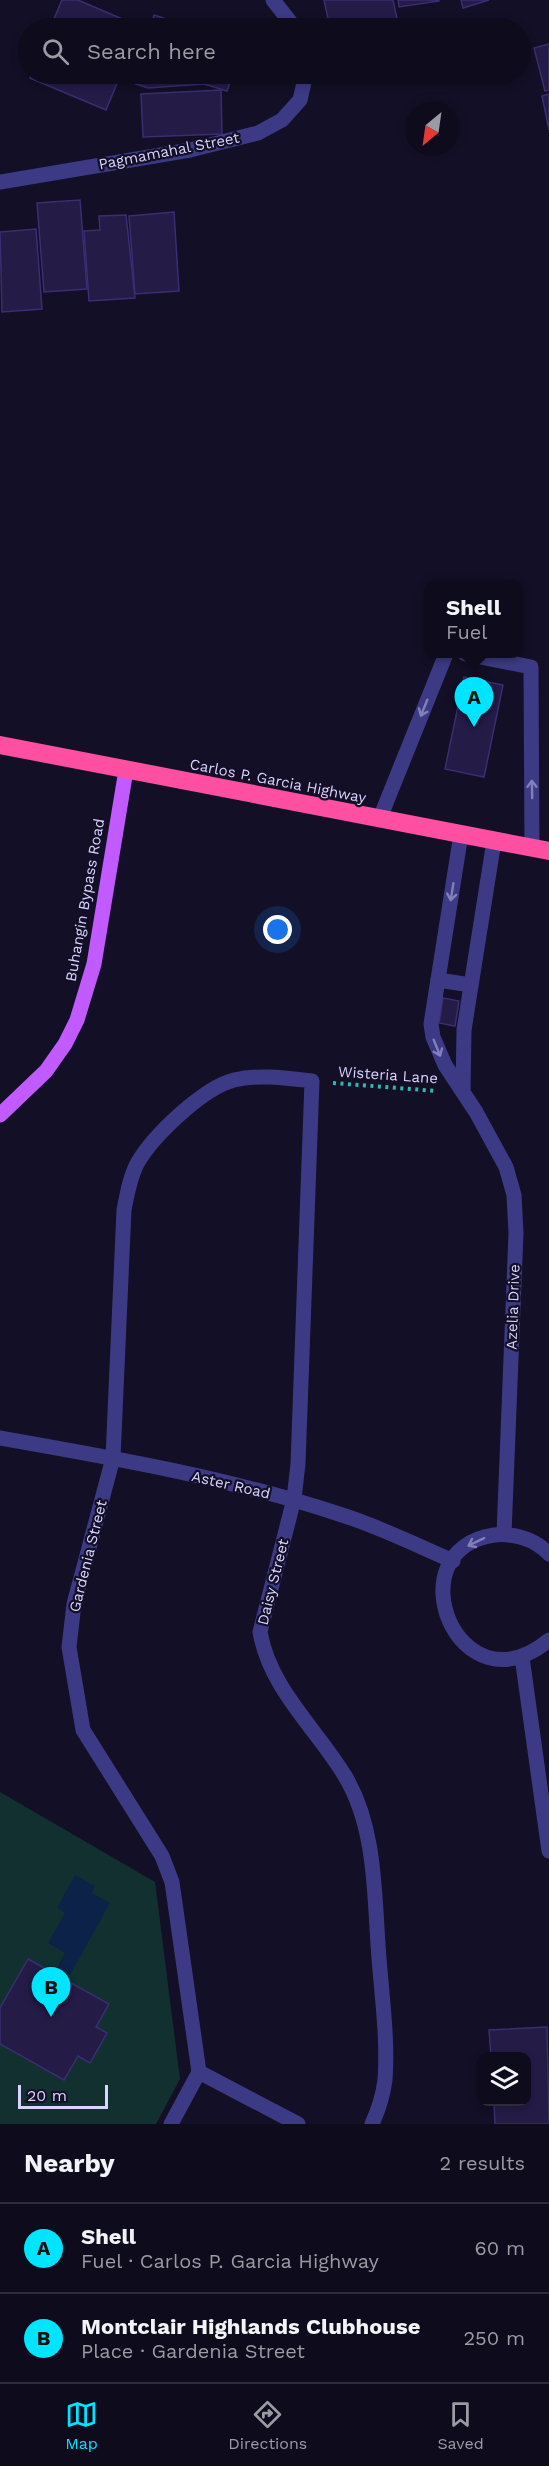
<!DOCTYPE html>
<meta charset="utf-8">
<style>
:root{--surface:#0e0b1c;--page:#1c1929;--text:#f1f3f6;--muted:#9b9ba3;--line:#2e2b3b;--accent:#00e5ff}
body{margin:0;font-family:"Work Sans",sans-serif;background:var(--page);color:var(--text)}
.controls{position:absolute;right:18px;bottom:18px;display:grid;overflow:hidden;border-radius:12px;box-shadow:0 3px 9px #0003}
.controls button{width:54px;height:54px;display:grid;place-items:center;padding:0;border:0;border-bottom:2px solid var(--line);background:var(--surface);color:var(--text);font:30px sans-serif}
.compass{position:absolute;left:405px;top:102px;width:54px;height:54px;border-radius:50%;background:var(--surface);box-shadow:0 3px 9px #0003;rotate:209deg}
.scale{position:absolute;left:18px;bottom:15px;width:90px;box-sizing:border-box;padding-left:6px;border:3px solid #d9d4ff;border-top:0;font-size:16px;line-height:21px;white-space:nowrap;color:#d9d4ff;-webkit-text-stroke:4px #130f26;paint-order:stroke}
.you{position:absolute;left:278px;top:930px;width:21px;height:21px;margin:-15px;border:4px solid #fff;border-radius:50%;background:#1a73e8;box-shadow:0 0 0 9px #1a73e833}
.badge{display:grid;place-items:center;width:39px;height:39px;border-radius:50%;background:var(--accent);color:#111;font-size:20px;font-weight:700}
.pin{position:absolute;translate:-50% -50px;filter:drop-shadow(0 2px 3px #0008)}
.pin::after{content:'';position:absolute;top:32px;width:21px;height:18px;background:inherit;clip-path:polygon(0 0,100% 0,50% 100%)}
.popup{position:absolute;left:424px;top:580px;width:99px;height:78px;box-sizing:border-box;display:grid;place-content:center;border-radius:12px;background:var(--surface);filter:drop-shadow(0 2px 4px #0005);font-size:20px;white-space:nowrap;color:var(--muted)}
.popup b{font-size:22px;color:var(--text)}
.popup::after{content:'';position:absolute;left:50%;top:100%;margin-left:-12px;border:12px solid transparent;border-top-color:var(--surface)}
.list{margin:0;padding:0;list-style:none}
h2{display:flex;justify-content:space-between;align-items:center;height:78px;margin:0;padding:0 24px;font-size:26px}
h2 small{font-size:20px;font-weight:400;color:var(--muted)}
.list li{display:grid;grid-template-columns:39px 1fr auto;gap:18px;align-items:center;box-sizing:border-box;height:90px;padding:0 24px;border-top:2px solid var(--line)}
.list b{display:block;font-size:22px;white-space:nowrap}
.list p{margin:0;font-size:20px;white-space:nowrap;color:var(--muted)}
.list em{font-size:20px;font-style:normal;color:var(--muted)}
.icon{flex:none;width:33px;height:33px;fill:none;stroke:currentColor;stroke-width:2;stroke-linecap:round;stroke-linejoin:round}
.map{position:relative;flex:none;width:549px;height:2124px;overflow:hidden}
.search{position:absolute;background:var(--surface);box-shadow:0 3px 9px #0003;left:18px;right:18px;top:18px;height:66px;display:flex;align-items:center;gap:15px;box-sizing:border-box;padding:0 21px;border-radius:33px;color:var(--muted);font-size:22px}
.sheet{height:258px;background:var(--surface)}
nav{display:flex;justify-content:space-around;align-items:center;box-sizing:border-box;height:84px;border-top:2px solid var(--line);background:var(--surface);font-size:16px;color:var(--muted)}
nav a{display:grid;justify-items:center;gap:3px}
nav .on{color:var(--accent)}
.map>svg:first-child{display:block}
.green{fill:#12302f}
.water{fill:#0c2248}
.building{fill:#241b47;stroke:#3b2d73;stroke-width:1.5}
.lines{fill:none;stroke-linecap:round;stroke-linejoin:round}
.path{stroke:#2fb8b0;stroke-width:4;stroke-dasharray:3 4.5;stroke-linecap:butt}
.minor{stroke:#3d3a85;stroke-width:15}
.major{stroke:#c25bff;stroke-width:15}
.highway{stroke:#ff4fa3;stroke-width:18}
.oneway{stroke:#837fbc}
.labels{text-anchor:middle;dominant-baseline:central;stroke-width:4.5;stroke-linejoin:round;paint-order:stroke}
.street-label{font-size:15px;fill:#d9d4ff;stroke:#130f26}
</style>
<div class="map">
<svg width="549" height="2124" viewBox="0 0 549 2124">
<rect width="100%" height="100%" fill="#130f26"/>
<polygon class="green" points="0,1792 155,1882 180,2079 156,2124 0,2124"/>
<polygon class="water" points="75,1875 95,1886 92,1893 110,1903 70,1975 57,1968 65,1953 48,1943 65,1913 57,1908"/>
<g class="building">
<polygon points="62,0 78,0 141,27 50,28"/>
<polygon points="324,0 393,0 399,28 330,28"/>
<polygon points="398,0 438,0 439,1 399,7"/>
<polygon points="461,0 489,0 463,8"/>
<polygon points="154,15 194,28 150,28"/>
<polygon points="549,44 549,90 545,91 534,48"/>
<polygon points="32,74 121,74 106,110 30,78"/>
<polygon points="134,74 233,74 227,91 204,84 148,88 130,82"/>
<polygon points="221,90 222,134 143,137 141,94"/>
<polygon points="549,94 549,130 542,96"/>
<polygon points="80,200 87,289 44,292 37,203"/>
<polygon points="174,212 179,291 135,294 129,216"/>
<polygon points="126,215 135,298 89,301 84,231 100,230 99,216"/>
<polygon points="36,229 42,309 2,312 0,232"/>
<polygon points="464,677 503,685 484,777 445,769"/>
<polygon points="443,998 459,1001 455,1026 439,1023"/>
<polygon points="28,1959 109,2004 96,2027 107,2033 90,2063 78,2056 64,2080 0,2044 0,2008"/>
<polygon points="547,2027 549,2124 495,2124 494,2102 526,2102 526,2056 491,2056 489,2030"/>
</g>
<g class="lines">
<polyline class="path" points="333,1083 437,1091"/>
<g class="minor">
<polyline points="273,0 295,28"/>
<polyline points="0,182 190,150 258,133 282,120 300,100 306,74"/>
<polyline points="465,654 531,667 532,848"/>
<polyline points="380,818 446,654"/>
<polyline points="461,834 431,1024 433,1037 445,1065 476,1112 506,1167 514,1195 516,1233 504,1534"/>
<polyline points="438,980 471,985"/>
<polyline points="463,1092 464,1030 494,841"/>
<path d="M0 1438C114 1458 229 1478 339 1514 378 1526 416 1545 453 1561"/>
<path d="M549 1554C535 1539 514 1533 494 1535 393 1550 458 1715 549 1640"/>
<polyline points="522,1657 549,1851"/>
<polyline points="199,2072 298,2124"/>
<path d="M171 2124 199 2072 172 1882 162 1856 83 1730 69 1647 74 1604 113 1458 124 1210C127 1195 130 1176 138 1162 154 1135 203 1088 234 1080 260 1074 286 1078 312 1081L298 1464 294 1499 260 1632C270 1689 316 1728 345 1776 377 1829 374 1898 379 1958 382 1998 388 2040 385 2080 383 2095 378 2111 372 2124"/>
</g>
<polyline class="major" points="0,1115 46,1071 65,1044 77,1020 94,964 126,770"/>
<polyline class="highway" points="0,745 549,851"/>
</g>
<defs><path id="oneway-shaft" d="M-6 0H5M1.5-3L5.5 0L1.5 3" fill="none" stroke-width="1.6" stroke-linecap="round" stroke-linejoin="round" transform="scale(1.5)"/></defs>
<g class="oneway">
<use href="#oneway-shaft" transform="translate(424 708) rotate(112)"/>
<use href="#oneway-shaft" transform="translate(532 789) rotate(-91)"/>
<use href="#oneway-shaft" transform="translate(452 892) rotate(99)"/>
<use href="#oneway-shaft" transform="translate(437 1048) rotate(68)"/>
<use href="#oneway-shaft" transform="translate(476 1542) rotate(154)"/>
</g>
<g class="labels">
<g class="street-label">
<text transform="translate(169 151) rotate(-11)">Pagmamahal Street</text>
<text transform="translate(278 781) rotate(11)">Carlos P. Garcia Highway</text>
<text transform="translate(85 900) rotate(-80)">Buhangin Bypass Road</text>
<text transform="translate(388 1075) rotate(4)">Wisteria Lane</text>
<text transform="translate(513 1307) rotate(-88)">Azelia Drive</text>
<text transform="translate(231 1485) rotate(13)">Aster Road</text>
<text transform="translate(88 1556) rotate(-76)">Gardenia Street</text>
<text transform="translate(273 1582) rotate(-76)">Daisy Street</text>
</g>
</g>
</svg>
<div class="controls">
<button><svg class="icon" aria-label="layers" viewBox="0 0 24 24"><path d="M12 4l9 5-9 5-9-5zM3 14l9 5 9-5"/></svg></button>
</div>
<svg class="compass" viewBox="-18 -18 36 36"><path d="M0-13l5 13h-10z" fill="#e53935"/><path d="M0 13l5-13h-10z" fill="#9b9ba3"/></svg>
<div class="scale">20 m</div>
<div class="you"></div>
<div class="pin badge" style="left:474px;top:727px">A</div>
<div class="popup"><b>Shell</b>Fuel</div>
<div class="pin badge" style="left:51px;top:2017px">B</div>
<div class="search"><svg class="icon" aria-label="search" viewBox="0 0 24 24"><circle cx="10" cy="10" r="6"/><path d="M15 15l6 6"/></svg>Search here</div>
</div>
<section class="sheet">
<h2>Nearby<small>2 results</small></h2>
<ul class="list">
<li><span class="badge">A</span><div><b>Shell</b><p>Fuel · Carlos P. Garcia Highway</p></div><em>60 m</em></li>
<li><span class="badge">B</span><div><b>Montclair Highlands Clubhouse</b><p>Place · Gardenia Street</p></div><em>250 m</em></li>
</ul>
</section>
<nav>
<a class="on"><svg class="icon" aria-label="map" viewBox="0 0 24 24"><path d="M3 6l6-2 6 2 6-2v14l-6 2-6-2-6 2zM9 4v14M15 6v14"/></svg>Map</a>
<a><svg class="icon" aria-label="directions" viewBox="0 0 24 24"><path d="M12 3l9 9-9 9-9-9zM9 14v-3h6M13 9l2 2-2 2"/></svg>Directions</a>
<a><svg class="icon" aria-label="saved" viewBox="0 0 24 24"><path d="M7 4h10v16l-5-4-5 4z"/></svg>Saved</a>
</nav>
